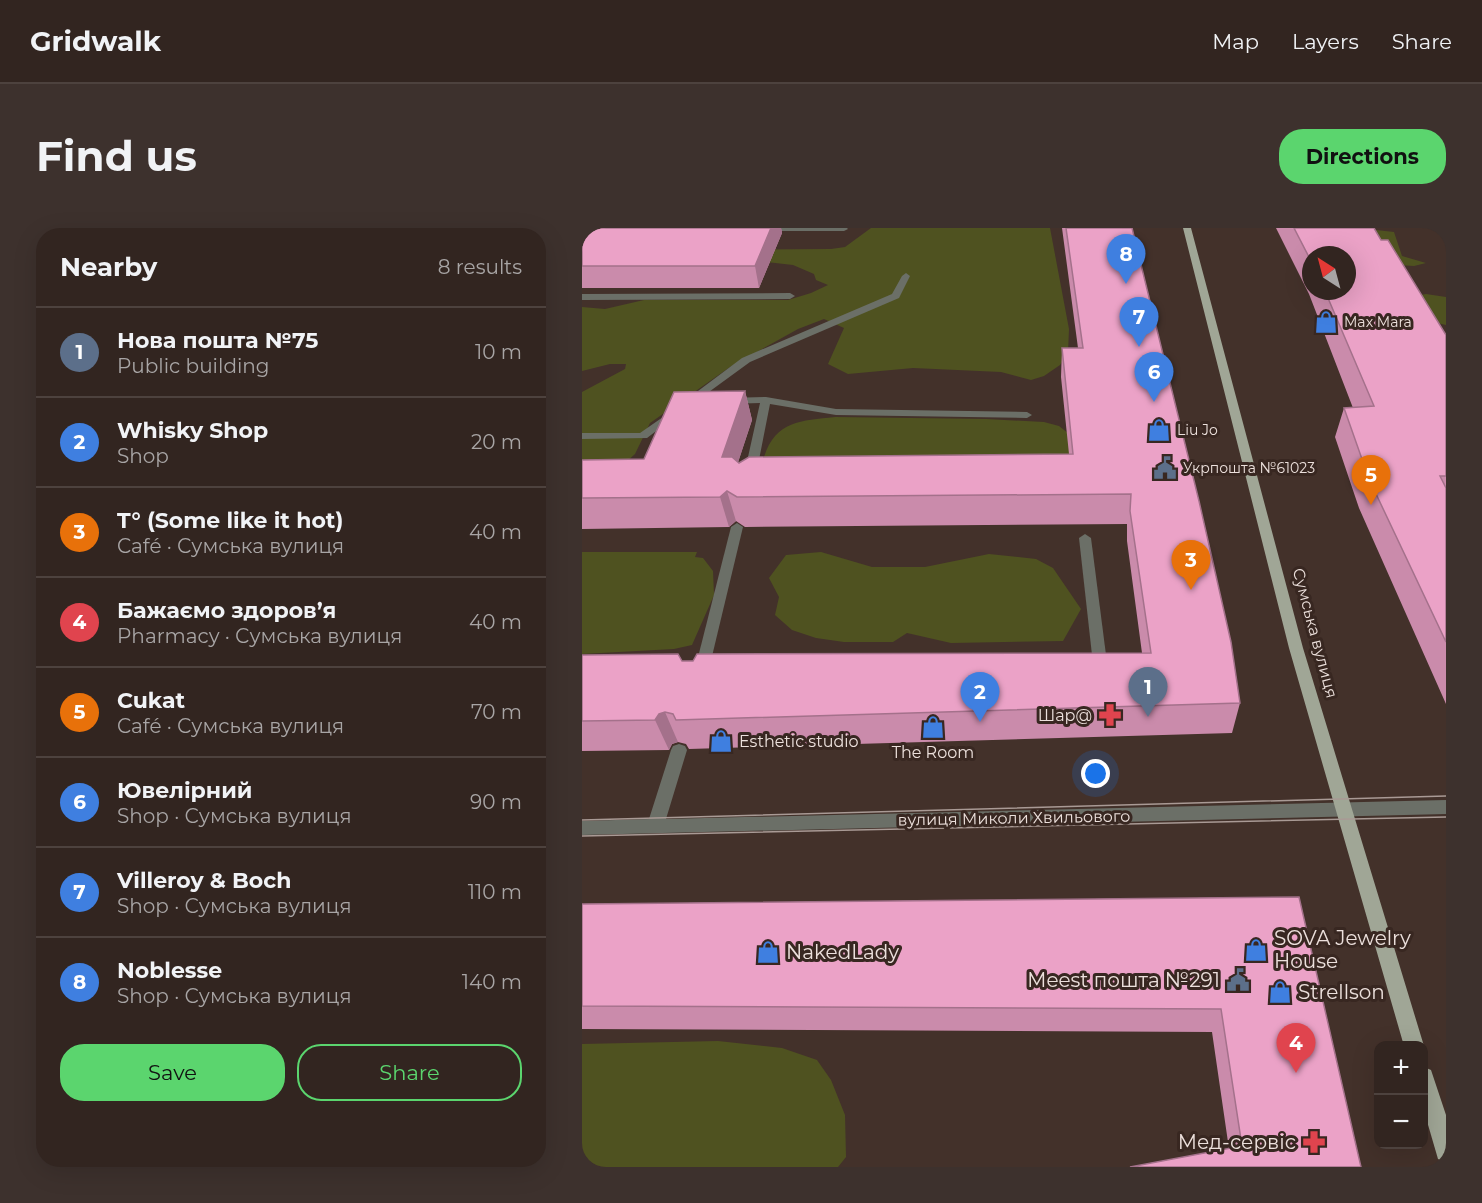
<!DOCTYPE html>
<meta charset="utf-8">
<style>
:root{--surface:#322520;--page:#3d312d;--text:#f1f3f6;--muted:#a8a5a5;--line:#4d423e;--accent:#5bd56e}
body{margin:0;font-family:Montserrat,sans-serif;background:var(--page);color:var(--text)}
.controls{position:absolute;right:18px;bottom:18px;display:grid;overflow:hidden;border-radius:12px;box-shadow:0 6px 24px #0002}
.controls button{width:54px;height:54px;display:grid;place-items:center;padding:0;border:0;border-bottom:2px solid var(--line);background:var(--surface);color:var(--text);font:30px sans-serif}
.compass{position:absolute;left:720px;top:18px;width:54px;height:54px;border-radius:50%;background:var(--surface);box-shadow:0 6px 24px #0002;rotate:324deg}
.you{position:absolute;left:514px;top:546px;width:21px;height:21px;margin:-15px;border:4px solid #fff;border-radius:50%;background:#1a73e8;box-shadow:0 0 0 9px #1a73e833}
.badge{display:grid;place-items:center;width:39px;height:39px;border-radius:50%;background:var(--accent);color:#fff;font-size:20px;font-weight:700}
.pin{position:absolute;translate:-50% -50px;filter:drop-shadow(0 2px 3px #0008)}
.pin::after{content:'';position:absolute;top:32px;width:21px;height:18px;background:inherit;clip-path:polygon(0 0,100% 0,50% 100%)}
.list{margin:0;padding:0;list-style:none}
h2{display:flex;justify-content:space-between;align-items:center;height:78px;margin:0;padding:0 24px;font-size:26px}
h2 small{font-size:20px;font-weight:400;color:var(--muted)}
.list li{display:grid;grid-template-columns:39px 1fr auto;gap:18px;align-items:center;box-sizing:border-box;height:90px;padding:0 24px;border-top:2px solid var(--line)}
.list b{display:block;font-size:22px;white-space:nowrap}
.list p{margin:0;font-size:20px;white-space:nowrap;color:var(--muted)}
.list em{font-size:20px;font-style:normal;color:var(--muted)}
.actions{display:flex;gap:12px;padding:18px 24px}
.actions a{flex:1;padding:14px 0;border:2px solid var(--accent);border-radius:24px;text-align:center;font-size:21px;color:var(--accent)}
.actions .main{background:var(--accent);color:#111}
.map{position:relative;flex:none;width:864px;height:939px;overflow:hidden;border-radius:24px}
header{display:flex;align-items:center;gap:36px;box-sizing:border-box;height:84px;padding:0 30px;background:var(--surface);border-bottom:2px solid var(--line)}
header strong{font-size:28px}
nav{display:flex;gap:33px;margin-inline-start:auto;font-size:21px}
.intro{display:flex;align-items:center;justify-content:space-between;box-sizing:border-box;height:144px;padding:0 36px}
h1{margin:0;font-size:42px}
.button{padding:15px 27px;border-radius:24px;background:var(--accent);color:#111;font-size:21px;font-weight:700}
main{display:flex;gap:36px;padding:0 36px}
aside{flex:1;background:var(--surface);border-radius:24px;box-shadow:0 6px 24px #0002}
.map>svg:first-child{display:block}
.green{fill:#4f5220}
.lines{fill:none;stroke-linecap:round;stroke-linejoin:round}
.minor{fill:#6b6f67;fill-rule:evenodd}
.major{fill:#a0a696;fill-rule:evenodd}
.tram{stroke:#a99a95;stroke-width:1.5}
.wall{fill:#ca8bab;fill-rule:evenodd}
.shaded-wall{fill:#a4718b}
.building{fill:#eba2c7;stroke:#a4718b;stroke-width:1.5}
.labels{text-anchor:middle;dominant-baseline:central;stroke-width:6;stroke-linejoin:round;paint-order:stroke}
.far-poi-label{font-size:14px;fill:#ece0dc;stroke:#382721;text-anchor:start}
.street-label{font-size:16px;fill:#ece0dc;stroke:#382721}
.poi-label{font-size:16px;fill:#ece0dc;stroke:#382721;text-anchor:end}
.near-poi-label{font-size:20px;fill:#ece0dc;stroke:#382721;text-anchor:start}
</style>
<header>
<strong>Gridwalk</strong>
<nav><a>Map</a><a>Layers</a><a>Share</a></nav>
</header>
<div class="intro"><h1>Find us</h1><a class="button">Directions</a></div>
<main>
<aside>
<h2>Nearby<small>8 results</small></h2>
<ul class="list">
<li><span class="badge" style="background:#5c6f8a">1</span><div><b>Нова пошта №75</b><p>Public building</p></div><em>10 m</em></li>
<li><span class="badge" style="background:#3f7fe0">2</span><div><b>Whisky Shop</b><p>Shop</p></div><em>20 m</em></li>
<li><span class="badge" style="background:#e8710a">3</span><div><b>T° (Some like it hot)</b><p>Café · Сумська вулиця</p></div><em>40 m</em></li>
<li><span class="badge" style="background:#e0444e">4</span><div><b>Бажаємо здоровʼя</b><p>Pharmacy · Сумська вулиця</p></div><em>40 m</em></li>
<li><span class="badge" style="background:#e8710a">5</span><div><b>Cukat</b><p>Café · Сумська вулиця</p></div><em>70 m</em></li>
<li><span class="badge" style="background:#3f7fe0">6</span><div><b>Ювелірний</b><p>Shop · Сумська вулиця</p></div><em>90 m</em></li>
<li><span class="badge" style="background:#3f7fe0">7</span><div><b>Villeroy &amp; Boch</b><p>Shop · Сумська вулиця</p></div><em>110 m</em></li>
<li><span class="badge" style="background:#3f7fe0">8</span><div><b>Noblesse</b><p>Shop · Сумська вулиця</p></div><em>140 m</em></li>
</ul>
<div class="actions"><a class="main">Save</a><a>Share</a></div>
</aside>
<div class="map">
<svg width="864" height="939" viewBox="0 0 864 939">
<rect width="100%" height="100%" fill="#43312a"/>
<g class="green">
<polygon points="289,0 468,0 487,101 486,125 478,137 462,148 449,152 419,144 331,140 266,146 246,136 262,100 242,91 216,101 148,139 68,195 53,226 42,236 0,252 0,164 43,141 44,136 28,136 0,143 0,79 23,81 62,72 206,72 229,65 246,57 234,52 232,46 211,37 80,22 249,21 263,19"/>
<polygon points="794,2 812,4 820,28 844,35 832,38 799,36"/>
<polygon points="844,66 864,69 864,97 837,91 828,69"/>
<path d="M253 189 404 191 462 194 477 198 491 209 516 237 182 229C194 192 219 193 253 189Z"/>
<polygon points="0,324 115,324 113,329 121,330 131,343 132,367 110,417 92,421 0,426"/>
<polygon points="239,324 290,339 343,339 407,326 454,331 471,340 499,381 481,413 369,415 325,405 311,414 262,414 234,410 210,402 193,387 197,369 187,350 204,327"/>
<polygon points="136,813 200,820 235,832 249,852 263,887 264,929 256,939 0,939 0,816"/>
</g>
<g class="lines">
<g class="minor">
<polygon points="176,0 265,0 266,1 262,3 179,3"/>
<polygon points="324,45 328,48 317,70 168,134 109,177 101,177 100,175 160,130 310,66 320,48"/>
<polygon points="0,66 208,65 213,68 208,71 0,72"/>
<polygon points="184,169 254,181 445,184 450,187 445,190 254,187 188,176 174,247 168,251 162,247 178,175 145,176 140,173 145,170"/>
<polygon points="94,180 98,181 98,185 65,210 0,211 0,205 58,205"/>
<polygon points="155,295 161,299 126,445 119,450 112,445 149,299"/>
<polygon points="503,306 509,310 524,427 517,432 510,427 497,310"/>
<polygon points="97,516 103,518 105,522 84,591 864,572 864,586 0,607 0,593 67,591 89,522 91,518"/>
</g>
<g class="major">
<polygon points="601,0 609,0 721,420 842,818 842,819 842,818 822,818 707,420"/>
<polygon points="842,839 849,842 864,887 864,934 856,931 842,883"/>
</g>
<g class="tram">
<polyline points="0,592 864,568"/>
<polyline points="0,608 864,589"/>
</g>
</g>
<g class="wall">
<polygon points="0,0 199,0 200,5 177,60 0,60"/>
<polygon points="480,0 550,0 658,475 650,505 107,521 104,516 96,514 90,516 87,522 0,523 0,427 100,433 560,425 545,313 545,296 163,299 154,293 147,299 0,301 0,232 62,231 163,163 170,192 156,234 157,235 487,226 479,149 480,120 496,120"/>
<path d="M694 0H792L799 12 864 107V476L777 280 753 209 762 180H771L727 66ZM729 27 765 63H729Z"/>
<polygon points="717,669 779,939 647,921 630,804 0,801 0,676"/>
</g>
<g class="shaded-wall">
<polygon points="189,0 199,0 200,5 177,60 173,38"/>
<polygon points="163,163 170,192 148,259 140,229"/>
<polygon points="145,263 154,293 147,299 138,269"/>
<polygon points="83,484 96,514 90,516 87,522 73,492 77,486"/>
</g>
<g class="building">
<polygon points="0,0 189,0 173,38 0,38"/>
<polygon points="484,0 550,0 617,273 649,414 658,475 94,492 91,486 83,484 77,486 73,492 0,493 0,427 96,426 100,433 111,433 115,426 569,425 548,283 549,266 155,269 145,263 138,269 0,270 0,232 62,231 92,164 163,163 140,229 150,229 157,235 167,229 491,226 480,120 501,120"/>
<polygon points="712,0 792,0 799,12 806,12 864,107 864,248 858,248 864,260 864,414 787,251 762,180 792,178 743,63 765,63 765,27 729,27 729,33"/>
<polygon points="717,669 779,939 548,939 660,918 639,781 0,778 0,676"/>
</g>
<defs>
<g id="shop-bare" transform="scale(1.8)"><path d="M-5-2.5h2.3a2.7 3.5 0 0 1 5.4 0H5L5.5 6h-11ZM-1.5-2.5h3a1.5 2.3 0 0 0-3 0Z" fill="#3f7fe0" stroke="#382721" stroke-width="2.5" paint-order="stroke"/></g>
<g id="civic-bare" transform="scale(1.8)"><path d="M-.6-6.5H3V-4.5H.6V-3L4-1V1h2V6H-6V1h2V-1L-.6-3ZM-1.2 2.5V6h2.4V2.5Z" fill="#5c6f8a" stroke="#382721" stroke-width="2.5" paint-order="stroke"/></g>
<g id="pharmacy-bare" transform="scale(1.8)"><path d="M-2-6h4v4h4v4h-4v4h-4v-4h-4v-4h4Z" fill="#e0444e" stroke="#382721" stroke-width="2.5" paint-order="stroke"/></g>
</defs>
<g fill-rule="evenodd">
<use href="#shop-bare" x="744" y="94"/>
<use href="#shop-bare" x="577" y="202"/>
<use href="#civic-bare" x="583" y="240"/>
<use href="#pharmacy-bare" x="528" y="487"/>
<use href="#shop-bare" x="351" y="499"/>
<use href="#shop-bare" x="139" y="513"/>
<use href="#shop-bare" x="674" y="722"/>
<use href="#shop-bare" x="186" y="724"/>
<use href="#civic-bare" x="656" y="752"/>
<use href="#shop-bare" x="698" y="764"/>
<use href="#pharmacy-bare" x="732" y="914"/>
</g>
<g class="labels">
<g class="far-poi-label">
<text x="762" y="94">Max Mara</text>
<text x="595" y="202">Liu Jo</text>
<text x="601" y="240">Укрпошта №61023</text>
</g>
<g class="street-label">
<text transform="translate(733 405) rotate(75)">Сумська вулиця</text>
<text transform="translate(432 590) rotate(-1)">вулиця Миколи Хвильового</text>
</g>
<g class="poi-label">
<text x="510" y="487">Шар@</text>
<text x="157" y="513" text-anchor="start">Esthetic studio</text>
<text x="351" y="524" text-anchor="middle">The Room</text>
</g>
<g class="near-poi-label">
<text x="692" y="710">SOVA Jewelry<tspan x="692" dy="23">House</tspan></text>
<text x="204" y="724">NakedLady</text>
<text x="638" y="752" text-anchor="end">Meest пошта №291</text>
<text x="716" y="764">Strellson</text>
<text x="714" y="914" text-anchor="end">Мед-сервіс</text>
</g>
</g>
</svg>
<div class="controls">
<button>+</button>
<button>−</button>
</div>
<svg class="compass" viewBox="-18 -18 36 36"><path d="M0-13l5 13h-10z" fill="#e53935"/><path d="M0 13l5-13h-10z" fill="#a8a5a5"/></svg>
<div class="you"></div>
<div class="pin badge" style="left:566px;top:489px;background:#5c6f8a">1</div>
<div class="pin badge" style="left:398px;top:494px;background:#3f7fe0">2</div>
<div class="pin badge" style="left:609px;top:362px;background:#e8710a">3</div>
<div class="pin badge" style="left:714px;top:845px;background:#e0444e">4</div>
<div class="pin badge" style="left:789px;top:277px;background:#e8710a">5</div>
<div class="pin badge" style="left:572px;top:174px;background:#3f7fe0">6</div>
<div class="pin badge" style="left:557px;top:119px;background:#3f7fe0">7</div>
<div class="pin badge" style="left:544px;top:56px;background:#3f7fe0">8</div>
</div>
</main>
